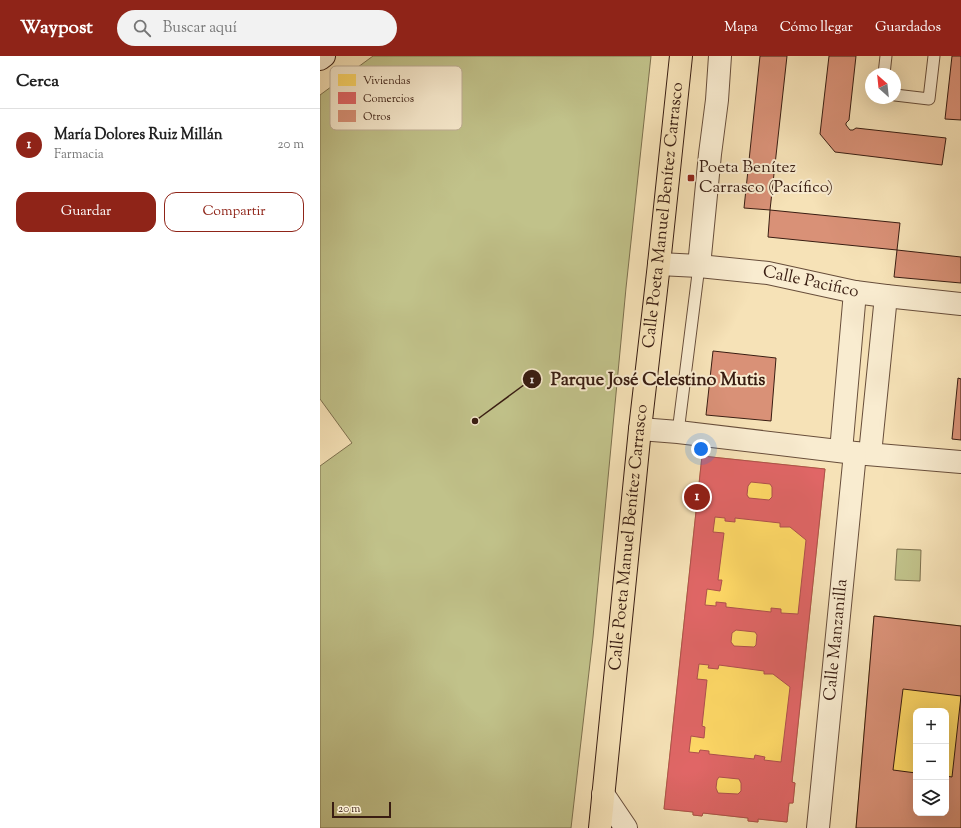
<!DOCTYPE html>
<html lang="es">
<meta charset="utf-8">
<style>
:root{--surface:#fff;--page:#f2f2f2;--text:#222;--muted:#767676;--line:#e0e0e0;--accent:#8f2418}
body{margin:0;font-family:"Sorts Mill Goudy",serif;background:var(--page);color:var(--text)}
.controls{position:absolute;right:12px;bottom:12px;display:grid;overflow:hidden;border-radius:8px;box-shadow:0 4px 16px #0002}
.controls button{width:36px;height:36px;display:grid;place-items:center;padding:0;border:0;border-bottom:1px solid var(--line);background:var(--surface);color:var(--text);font:20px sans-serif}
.compass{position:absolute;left:545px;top:12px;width:36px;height:36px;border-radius:50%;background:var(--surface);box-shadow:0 4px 16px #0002;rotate:333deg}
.scale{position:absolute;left:12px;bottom:10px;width:59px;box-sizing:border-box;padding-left:4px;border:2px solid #391d12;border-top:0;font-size:11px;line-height:14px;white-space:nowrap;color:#391d12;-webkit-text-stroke:3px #f9ecd0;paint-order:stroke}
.you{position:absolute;left:381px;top:393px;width:14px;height:14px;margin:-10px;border:3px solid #fff;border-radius:50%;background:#1a73e8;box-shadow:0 0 0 6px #1a73e833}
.badge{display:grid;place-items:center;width:26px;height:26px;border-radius:50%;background:var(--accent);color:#fff;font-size:13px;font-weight:700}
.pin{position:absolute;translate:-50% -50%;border:2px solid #fff;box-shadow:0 1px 4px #0006}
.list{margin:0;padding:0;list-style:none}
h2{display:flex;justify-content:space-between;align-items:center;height:52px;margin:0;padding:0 16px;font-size:17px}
h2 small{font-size:13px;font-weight:400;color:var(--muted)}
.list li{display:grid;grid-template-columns:26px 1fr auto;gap:12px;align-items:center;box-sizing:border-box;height:72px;padding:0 16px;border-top:1px solid var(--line)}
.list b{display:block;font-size:15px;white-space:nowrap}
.list p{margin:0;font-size:13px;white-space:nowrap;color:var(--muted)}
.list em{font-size:13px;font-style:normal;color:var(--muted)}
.actions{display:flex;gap:8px;padding:12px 16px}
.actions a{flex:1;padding:9px 0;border:1px solid var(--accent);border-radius:12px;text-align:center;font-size:14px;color:var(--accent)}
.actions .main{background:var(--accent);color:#fff}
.icon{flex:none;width:22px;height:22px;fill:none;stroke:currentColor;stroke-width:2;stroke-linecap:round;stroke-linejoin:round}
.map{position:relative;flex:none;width:641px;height:772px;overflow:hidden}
header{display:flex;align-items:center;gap:24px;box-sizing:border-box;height:56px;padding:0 20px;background:var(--accent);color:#fff}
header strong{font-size:19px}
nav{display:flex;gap:22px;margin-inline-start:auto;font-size:14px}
.search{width:280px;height:36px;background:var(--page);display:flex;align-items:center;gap:10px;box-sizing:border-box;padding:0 14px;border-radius:22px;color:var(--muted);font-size:15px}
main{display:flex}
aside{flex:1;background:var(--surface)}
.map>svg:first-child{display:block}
.park{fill:#c1c28a;stroke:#7d704e}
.homes{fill:#ffd966;stroke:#c4a14d;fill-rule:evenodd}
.shops{fill:#e06666;stroke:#ae504d;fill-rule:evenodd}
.building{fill:#d99177;stroke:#391d12;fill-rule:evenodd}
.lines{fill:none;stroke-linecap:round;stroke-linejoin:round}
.service-casing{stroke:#684e3b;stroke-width:13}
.minor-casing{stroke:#684e3b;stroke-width:24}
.secondary-casing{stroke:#391d12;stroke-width:24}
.primary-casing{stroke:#391d12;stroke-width:24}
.service{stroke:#f9ecd0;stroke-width:11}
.minor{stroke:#f9ecd0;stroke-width:22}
.secondary{stroke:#f9ecd0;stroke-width:22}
.primary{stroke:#f6e2b7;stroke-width:22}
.poi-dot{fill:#8f2418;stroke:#f9ecd0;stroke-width:1.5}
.labels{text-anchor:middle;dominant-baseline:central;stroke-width:4;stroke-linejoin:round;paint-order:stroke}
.poi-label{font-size:17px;fill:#391d12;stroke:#f9ecd0;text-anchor:start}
.street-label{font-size:17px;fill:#391d12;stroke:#f9ecd0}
.key{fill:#f9ecd0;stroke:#bfae97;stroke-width:1}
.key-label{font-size:11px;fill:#391d12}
.leader{fill:none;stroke:#391d12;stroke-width:1.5}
.callout-dot{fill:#391d12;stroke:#f9ecd0;stroke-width:1.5}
.mark-label{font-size:12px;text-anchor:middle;font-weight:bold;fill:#fff}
.callout-label{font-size:18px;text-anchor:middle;font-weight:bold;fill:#391d12;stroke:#f9ecd0;stroke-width:4;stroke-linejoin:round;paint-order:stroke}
</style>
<header>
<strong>Waypost</strong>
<div class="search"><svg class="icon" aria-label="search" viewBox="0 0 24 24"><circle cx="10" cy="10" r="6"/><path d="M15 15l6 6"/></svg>Buscar aquí</div>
<nav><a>Mapa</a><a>Cómo llegar</a><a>Guardados</a></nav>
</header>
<main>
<aside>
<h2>Cerca<small></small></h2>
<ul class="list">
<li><span class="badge">1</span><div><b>María Dolores Ruiz Millán</b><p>Farmacia</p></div><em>20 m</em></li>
</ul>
<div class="actions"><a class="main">Guardar</a><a>Compartir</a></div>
</aside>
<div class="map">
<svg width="641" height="772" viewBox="0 0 641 772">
<rect width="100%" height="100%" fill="#f6e2b7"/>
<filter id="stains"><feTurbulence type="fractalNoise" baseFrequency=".005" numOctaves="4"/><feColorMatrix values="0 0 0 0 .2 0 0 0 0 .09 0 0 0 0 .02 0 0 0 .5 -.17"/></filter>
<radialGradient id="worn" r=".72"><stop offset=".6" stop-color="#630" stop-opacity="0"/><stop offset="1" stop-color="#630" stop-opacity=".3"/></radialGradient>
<g class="park">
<polygon points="53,0 331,0 306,232 273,581 251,772 0,772 0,410 32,387 0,343 0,39"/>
<polygon points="577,493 601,494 600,525 575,524"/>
</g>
<g class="homes">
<polygon points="382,400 505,413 472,726 475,727 473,747 469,747 467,766 438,763 438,766 428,765 428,762 383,757 382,760 373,759 373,756 344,753"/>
<path d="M554 560 641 570V772H536ZM596 655H626V757H596Z"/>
</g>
<path class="shops" d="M382 400 505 413 472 726 475 727 473 747H469L467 766 438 763V766L428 765V762L383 757 382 760 373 759V756L344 753ZM431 426 450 428 452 431V441L449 444 429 442 427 439 428 430ZM395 461 405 462V465L415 466V462L460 467V471H470L486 484 478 558 461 557V553L451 552V556L406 551V547L396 546V550L385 549 387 533 400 535 402 524H398L404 477 393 476ZM416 574 435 576 437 579 436 589 434 591 414 590 411 586 412 577ZM379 608 389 609 388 612 398 613 399 609 444 615V618H453L470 631 461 706 444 704 445 701 435 699 434 703 389 698V695L380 694 379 697 369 696 371 680 384 682 385 671 382 670 387 624 377 623ZM399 721 419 723 421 727V735L418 738 398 737 396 732 397 724Z"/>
<g class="building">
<polygon points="440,0 467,0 450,154 424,152"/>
<polygon points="509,0 536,0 529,64 526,67 526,69 530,74 533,74 536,72 626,82 622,109 515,96 500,78"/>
<polygon points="632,0 641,0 641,64 625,63"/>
<polygon points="450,154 580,167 577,194 448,181"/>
<polygon points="577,194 641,201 641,227 574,221"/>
<polygon points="393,295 456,302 451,365 386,359"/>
<polygon points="638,322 641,323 641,384 632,383"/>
<path d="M554 560 641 570V772H536ZM583 633 641 640 632 721 626 720V757H596V717L573 714Z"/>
</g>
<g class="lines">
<g class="service-casing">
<g id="service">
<polyline points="564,18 566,0"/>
<polyline points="575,39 609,43 614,0"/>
<polyline points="358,376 379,210"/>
</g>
</g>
<g class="minor-casing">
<g id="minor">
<path id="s1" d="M339 208 379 210 448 217 535 236 566 240 641 248"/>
<polyline points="379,210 390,98 397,44 400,0"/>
<polyline points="320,373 358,376 535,397 641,406"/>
<polyline points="521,395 535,236"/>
<polyline points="550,398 566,240"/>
<polyline points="283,738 306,772"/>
<path id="s2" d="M498 772 535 397"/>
</g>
</g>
<g class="secondary-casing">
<polyline id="secondary" points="0,3 4,0"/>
</g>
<g class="primary-casing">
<g id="primary">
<path id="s3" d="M280 772 320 373 339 208 361 0"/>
</g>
</g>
<use href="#service" class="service"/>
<use href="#minor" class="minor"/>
<use href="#secondary" class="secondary"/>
<use href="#primary" class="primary"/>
</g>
<rect class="poi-dot" x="367" y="118" width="8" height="8" rx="2"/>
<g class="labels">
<g class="poi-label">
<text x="379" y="112">Poeta Benítez<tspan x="379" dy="20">Carrasco (Pacífico)</tspan></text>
</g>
<g class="street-label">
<text stroke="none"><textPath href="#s3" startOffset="616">Calle Poeta Manuel Benítez Carrasco</textPath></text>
<text stroke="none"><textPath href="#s1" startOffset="153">Calle Pacifico</textPath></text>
<text stroke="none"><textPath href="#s3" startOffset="292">Calle Poeta Manuel Benítez Carrasco</textPath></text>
<text stroke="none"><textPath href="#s2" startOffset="189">Calle Manzanilla</textPath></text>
</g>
</g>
<rect x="10" y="10" width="132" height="64" rx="6" class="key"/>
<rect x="18" y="18" width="18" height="12" fill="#ffd966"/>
<rect x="18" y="36" width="18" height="12" fill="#e06666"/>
<rect x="18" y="54" width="18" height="12" fill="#d99177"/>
<g class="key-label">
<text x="43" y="28">Viviendas</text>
<text x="43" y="46">Comercios</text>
<text x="43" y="64">Otros</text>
</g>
<path class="leader" d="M155 365L212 323"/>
<g class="callout-dot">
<circle cx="155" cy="365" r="4"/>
<circle cx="212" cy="323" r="10"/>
</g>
<g class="mark-label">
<text x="212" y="327">1</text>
</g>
<g class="callout-label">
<text x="338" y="329">Parque José Celestino Mutis</text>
</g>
<rect width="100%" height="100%" filter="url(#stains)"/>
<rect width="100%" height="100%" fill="url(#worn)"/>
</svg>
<div class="controls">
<button>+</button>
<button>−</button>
<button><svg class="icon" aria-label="layers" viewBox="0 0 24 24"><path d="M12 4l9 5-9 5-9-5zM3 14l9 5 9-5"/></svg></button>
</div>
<svg class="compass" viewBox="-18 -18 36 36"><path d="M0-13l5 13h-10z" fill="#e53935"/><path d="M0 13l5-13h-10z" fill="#767676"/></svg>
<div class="scale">20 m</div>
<div class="you"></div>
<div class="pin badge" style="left:377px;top:441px">1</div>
</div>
</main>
